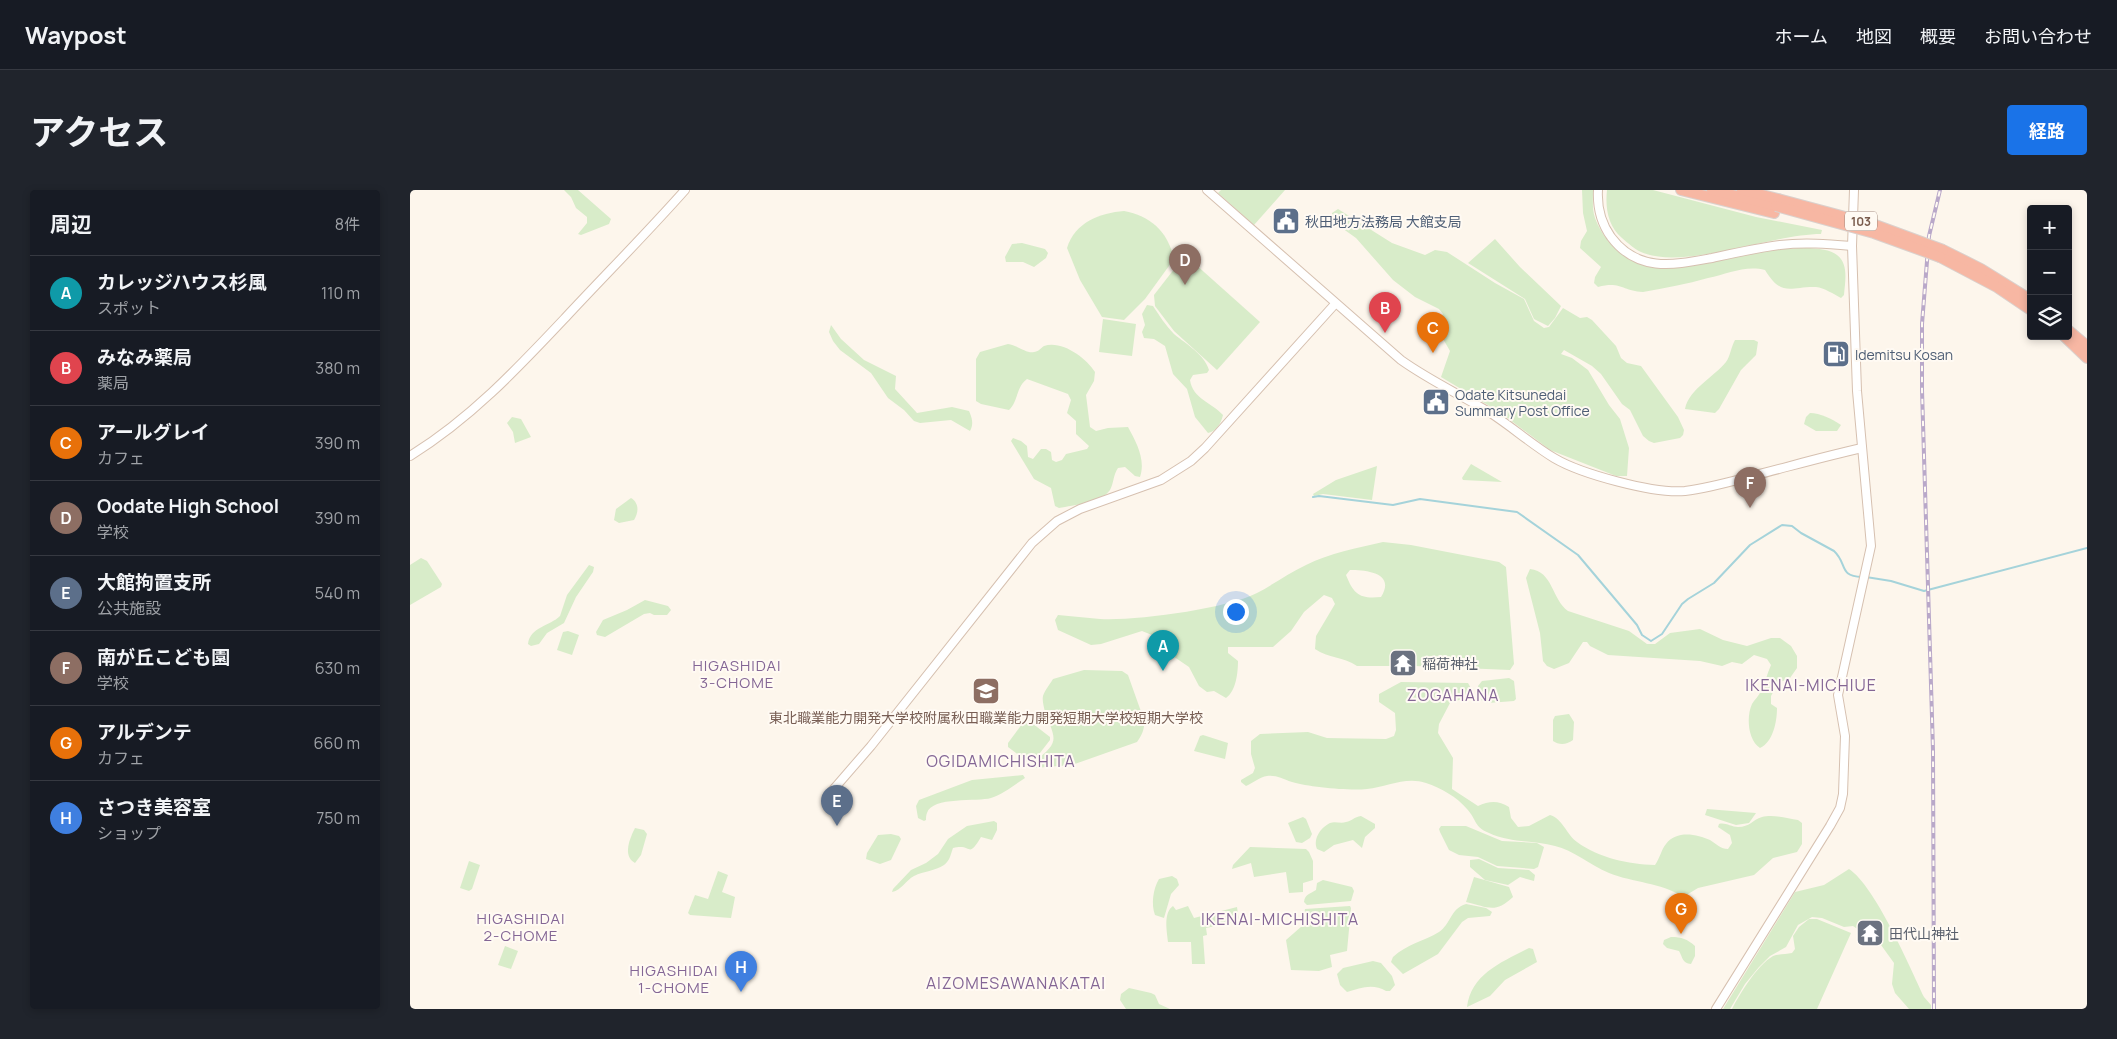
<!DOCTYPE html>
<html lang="ja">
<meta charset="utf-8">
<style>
:root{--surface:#171b24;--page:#20242c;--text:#f1f3f6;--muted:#9ea1a6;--line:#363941;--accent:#1a73e8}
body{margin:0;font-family:Manrope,"Noto Sans JP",sans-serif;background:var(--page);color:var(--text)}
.controls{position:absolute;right:15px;top:15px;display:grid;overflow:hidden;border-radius:5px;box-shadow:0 2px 8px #0003}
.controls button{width:45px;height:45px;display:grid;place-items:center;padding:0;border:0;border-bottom:1px solid var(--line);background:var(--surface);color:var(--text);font:25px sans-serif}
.you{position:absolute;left:825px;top:421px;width:18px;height:18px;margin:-12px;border:4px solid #fff;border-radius:50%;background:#1a73e8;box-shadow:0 0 0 8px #1a73e833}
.badge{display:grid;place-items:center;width:32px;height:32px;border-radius:50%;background:var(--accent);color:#fff;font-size:16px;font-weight:700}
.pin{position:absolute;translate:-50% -41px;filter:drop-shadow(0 1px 2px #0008)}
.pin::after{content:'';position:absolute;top:26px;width:18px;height:15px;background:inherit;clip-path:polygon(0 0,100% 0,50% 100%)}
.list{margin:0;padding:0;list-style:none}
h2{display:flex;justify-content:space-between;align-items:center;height:65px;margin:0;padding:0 20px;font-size:21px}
h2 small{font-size:16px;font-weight:400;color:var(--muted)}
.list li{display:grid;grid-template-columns:32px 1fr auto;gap:15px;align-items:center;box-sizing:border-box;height:75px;padding:0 20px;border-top:1px solid var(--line)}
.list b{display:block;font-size:19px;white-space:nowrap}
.list p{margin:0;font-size:16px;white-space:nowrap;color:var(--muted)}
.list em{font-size:16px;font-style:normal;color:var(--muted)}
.icon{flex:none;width:28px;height:28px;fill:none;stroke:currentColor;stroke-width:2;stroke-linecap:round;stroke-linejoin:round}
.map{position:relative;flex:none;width:1677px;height:819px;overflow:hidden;border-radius:5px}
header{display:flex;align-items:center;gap:30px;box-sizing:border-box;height:70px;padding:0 25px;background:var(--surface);border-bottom:1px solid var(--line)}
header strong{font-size:24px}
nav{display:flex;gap:28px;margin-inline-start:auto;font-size:18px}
.intro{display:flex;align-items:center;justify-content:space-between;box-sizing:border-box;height:120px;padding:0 30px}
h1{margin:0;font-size:35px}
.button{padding:12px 22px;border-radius:5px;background:var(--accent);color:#fff;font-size:18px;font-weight:700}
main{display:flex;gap:30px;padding:0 30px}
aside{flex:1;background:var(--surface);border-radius:5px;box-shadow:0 2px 8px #0003}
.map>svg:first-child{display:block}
.green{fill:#d8ecc9;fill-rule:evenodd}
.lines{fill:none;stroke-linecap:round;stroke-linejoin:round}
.stream{stroke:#a5d3da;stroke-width:2}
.secondary-casing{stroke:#d6c0b0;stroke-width:10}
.highway-casing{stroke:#dad1cd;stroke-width:12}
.secondary{stroke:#fff;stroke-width:8}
.highway{stroke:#f7b7a3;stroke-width:10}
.rail-casing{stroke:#b9a8c9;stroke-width:4}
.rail{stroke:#fffaf3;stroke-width:2;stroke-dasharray:5.5;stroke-linecap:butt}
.highway-bridge-casing{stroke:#dad1cd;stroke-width:12;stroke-linecap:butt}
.highway-bridge{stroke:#f7b7a3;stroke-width:10}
.labels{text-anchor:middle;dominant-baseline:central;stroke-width:4;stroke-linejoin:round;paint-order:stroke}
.shield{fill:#fffaf3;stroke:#a28b7f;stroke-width:1}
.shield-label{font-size:12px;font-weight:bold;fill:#7a5c4d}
.service-label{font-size:14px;fill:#4e5e75;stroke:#fffaf3;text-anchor:start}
.worship-label{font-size:14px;fill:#5b616d;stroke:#fffaf3;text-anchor:start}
.education-label{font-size:14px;fill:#785e54;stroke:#fffaf3}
.neighbourhood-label{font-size:15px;letter-spacing:1px;fill:#846695;stroke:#fffaf3}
.quarter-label{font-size:16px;letter-spacing:1px;fill:#846695;stroke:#fffaf3}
</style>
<header>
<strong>Waypost</strong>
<nav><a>ホーム</a><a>地図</a><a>概要</a><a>お問い合わせ</a></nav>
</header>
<div class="intro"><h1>アクセス</h1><a class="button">経路</a></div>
<main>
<aside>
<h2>周辺<small>8件</small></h2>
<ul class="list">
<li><span class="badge" style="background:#0f9aa8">A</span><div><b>カレッジハウス杉風</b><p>スポット</p></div><em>110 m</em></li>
<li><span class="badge" style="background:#e0444e">B</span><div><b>みなみ薬局</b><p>薬局</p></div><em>380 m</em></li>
<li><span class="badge" style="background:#e8710a">C</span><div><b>アールグレイ</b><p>カフェ</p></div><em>390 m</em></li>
<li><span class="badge" style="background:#8d6e63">D</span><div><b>Oodate High School</b><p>学校</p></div><em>390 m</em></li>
<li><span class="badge" style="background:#5c6f8a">E</span><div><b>大館拘置支所</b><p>公共施設</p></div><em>540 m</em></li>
<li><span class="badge" style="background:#8d6e63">F</span><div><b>南が丘こども園</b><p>学校</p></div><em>630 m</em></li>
<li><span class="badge" style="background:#e8710a">G</span><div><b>アルデンテ</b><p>カフェ</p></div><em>660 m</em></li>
<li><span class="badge" style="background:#3f7fe0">H</span><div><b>さつき美容室</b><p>ショップ</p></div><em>750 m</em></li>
</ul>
</aside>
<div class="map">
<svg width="1677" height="819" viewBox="0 0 1677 819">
<rect width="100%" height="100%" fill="#fdf6ec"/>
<g class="green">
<polygon points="154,0 168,0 201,29 199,34 171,45 168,44 177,33 177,27 166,18 161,7"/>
<polygon points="811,0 875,0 844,35 808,3"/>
<path d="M1172 0H1183C1183 9 1182 19 1185 28 1198 63 1230 79 1266 78 1298 73 1402 45 1427 65 1439 74 1435 92 1434 105L1431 108C1424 104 1414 98 1406 97 1381 96 1372 108 1355 80 1335 75 1318 84 1298 88 1277 94 1255 98 1233 102 1212 101 1211 91 1188 97L1184 93 1185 87 1191 77 1170 58 1171 51 1177 41 1173 23Z"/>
<path d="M1197 0H1243L1346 27 1412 40 1411 44C1362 44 1273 81 1231 62 1224 59 1218 53 1212 48 1198 36 1195 18 1197 0Z"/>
<polygon points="928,19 982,53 1015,65 1025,60 1037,62 1085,93 1114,109 1124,131 1134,138 1139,137 1153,118 1170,128 1177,127 1182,130 1206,156 1211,168 1217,173 1231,176 1268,227 1274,240 1273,245 1270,248 1244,253 1239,251 1233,246 1220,220 1212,214 1191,184 1182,176 1154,160 1151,164 1162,168 1178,180 1199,215 1210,229 1219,258 1217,286 1206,286 1140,260 1091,223 1031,187 1040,161 1025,135 1033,124 1029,119 1005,107 983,90 946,48 922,31 922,23"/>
<path d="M714 21C741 26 758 42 764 69L735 109 714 130 692 127 670 90 657 58C665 32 690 23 714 21Z"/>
<polygon points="1085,49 1110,77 1151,116 1145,128 1138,136 1124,129 1115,109 1058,73"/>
<polygon points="612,53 635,59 638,63 636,68 624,77 613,72 596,72 595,67 602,54"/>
<polygon points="775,65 850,132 807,180 764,141 745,116 744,105"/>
<path d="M737 115 743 116C749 125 756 136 764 144 776 154 794 164 799 180L797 183 783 185 780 190C783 209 801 212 813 225 811 233 807 241 798 243L785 227 777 199 763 184 755 156 744 149 734 148 732 142 735 135 732 124Z"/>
<polygon points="693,129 726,134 722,166 689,162"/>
<path d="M421 135 431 149 454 170 486 186 485 199 507 223 542 217 559 221C562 228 564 234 560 241L541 230 510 233 504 231 494 220 478 208 461 183 430 160 423 151 419 142Z"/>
<path d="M1325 150H1344L1348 152 1346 165 1331 180 1309 219 1305 223 1275 219C1279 199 1304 187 1316 172 1320 167 1321 157 1325 150Z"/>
<path d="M598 154C607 155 617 164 624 162 628 162 631 158 634 156 652 150 676 168 685 182L684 191 676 205 680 237 686 241 698 238 718 237C726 252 736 269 730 287L725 286 715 277 708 278C703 285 704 293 700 300 691 313 664 315 649 318L645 316 641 298 624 289 601 251 603 248 611 251 617 256 618 267 623 269 631 259H636L641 262 642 270 646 272 652 270 656 264 677 259 679 256 666 244V231L657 223 661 210 658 204 617 189C606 197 608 212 599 220L571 214 566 211V169L570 162Z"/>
<path d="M1400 223C1410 223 1422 229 1431 235L1427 241H1406L1394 234 1396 227Z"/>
<polygon points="102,227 111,229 121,247 105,253 103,242 97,233"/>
<polygon points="1061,274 1092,292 1053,290 1052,288"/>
<polygon points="967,276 962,310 913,304 904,306 903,304 926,290"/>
<path d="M221 308C229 313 229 322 224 330L209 333 204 330 206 319Z"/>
<path d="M973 352 1001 355 1089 372 1096 377 1104 474 1100 480 1005 476H947C934 467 918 468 905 459L906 446 925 414 922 408 914 405 894 422 881 441 863 457H818V463L828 471C828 483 826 501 816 508L804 501 797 502 789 496 779 477 754 460 742 445 732 441 691 454 681 455 648 440 645 430 648 425C662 426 676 428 690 429 726 431 815 419 847 403 864 394 879 383 896 375 920 363 947 358 973 352ZM940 380C957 380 986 383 971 407 950 409 944 405 936 385Z"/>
<polygon points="11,368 17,371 32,394 31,397 0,415 0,375"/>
<path d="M179 375 184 377 183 382 166 407 154 433 137 443 129 454 121 456 118 454C120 437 140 436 150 426L157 405Z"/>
<path d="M1120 379C1143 381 1142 410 1158 421L1219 441 1237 454H1245L1260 443 1290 439 1313 450 1337 456 1361 448H1370L1381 456 1387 466V478L1380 488 1368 493 1361 506V514L1367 518C1367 532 1363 552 1350 558 1338 550 1336 527 1342 514 1344 510 1349 506 1351 501 1355 493 1357 484 1361 475L1357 469 1344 465 1332 474 1322 472 1312 476 1290 471 1198 465 1180 456 1177 452H1173L1159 473 1144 479 1137 476 1133 471 1130 443 1116 388Z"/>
<polygon points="235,410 258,416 261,420 257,425 244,425 240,423 234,424 195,447 187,445 186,442 193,430 217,420"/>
<polygon points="158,441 169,445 162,465 147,460 153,442"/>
<path d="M674 480 712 481 718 485 734 530C735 539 732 545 727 552L662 575 624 578V572C650 551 646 551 635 522 634 517 632 511 633 506 635 500 640 494 643 489Z"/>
<polygon points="1099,488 1104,491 1106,509 1104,511 1078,513 1071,510 1068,496 1072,491"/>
<path d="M991 492 1058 493 1063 502 1061 506 1040 513 1029 534 1028 543 1043 568 1042 599 1068 616C1079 611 1088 610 1099 617L1101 628 1108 637 1119 636 1140 625C1152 628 1157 645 1167 652 1189 668 1218 674 1245 675 1250 668 1251 660 1256 654 1266 640 1287 644 1300 650 1306 654 1311 659 1318 659L1322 653 1320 645 1308 637 1309 634C1315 632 1321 637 1328 637 1340 637 1342 630 1352 627 1362 624 1377 628 1388 630L1392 633V654L1387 662 1363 668 1344 685 1288 698 1273 707C1250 692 1224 693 1199 683 1180 675 1163 660 1145 656 1123 650 1100 653 1079 643 1064 637 1067 630 1057 619 1047 607 1031 598 1016 593 996 586 977 597 957 599 939 601 899 597 882 592 872 589 867 585 857 586 850 587 843 593 836 596L831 592V590L843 583 845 578 841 564V551L850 544 898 542 917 548 976 549 984 546 986 540 985 523 969 512V504Z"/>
<path d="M1159 524 1164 532 1163 550C1156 555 1149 555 1143 551V530L1145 526Z"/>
<polygon points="615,530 618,530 640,547 640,550 623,572 619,573 598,557 598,553"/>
<polygon points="793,545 818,553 815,569 784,561 790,546"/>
<path d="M613 585 615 588C604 595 593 604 581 608 568 612 522 606 517 623 516 625 516 628 516 630L514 631 508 628 506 616 509 610 562 590Z"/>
<polygon points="1297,619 1346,623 1339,633 1326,635 1295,625"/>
<path d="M951 626 965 634V638L955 647 952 658 943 650 924 655 914 662 907 659C903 649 910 638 920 633 925 631 931 634 936 632 942 631 944 627 951 626Z"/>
<polygon points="893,627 896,629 902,644 900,648 892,653 886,652 878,633"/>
<path d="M584 631 587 633V640L582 650 571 647C557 670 563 653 543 658 541 663 540 671 534 675 525 681 514 681 504 686 496 690 492 700 482 702L483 699 501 680 516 673 528 664 538 649 557 636Z"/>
<polygon points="1031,636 1056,636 1092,651 1127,653 1134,657 1128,677 1124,679 1087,676 1068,667 1049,665 1039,660 1030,642 1029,639"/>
<path d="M225 638 234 640 237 644 231 665 225 673C212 666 220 648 225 638Z"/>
<polygon points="481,644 489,646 491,649 481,670 470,674 456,669 457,663 468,645"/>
<polygon points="840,657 896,659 899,662 903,671 903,690 893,693 893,702 879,703 876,682 844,687 841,673 822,679 823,675"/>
<polygon points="1069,669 1088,678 1119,680 1125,685 1124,691 1110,687 1098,695 1075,690 1060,677 1060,670"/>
<polygon points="59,671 70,675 62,699 59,701 50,698"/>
<path d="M1439 679C1465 696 1500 777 1514 807L1521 815V819H1499L1485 803 1482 794 1484 773 1471 755 1443 736 1434 737 1412 728 1402 727 1388 735 1376 757 1360 766 1349 777 1335 794 1320 819H1313L1385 702 1414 695Z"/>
<polygon points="308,681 318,685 312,702 325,707 321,728 280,725 278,723 285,705 298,709"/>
<path d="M762 686 767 689 769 695 761 704 754 728 745 725C741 714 743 699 749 689Z"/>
<path d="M1064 687 1099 697 1103 707C1085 724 1078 717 1056 712Z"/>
<path d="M913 690 942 697 944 701 941 711 897 715 894 712C895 704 900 704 906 700L907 693Z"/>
<path d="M1056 714 1076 718 1082 722 1080 726 1058 728 1052 732 1028 764 993 784 981 772 983 767C997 754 1014 751 1029 742 1041 734 1040 719 1056 714Z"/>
<path d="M763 716 766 720 778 716 784 728 827 717 829 731 796 738 797 745 793 746 795 774H782L781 752H758C757 741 753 723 763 716Z"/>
<polygon points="940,716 941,718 937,761 920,765 922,777 909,781 881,780 876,750 892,736 895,719"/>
<path d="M1399 729H1407L1441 743 1407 819H1322C1329 805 1351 769 1366 765 1371 764 1377 764 1382 763L1385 759 1383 746 1389 737Z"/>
<path d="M1261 747C1272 747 1277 749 1285 756V766L1281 774C1272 773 1273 768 1269 761L1257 758 1253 754 1254 750Z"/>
<polygon points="95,756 108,761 101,779 88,775"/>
<path d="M1119 758 1123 759 1127 772 1095 790 1080 806 1057 817C1061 784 1092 772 1119 758Z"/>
<path d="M963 771 971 773 982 786 985 795 980 801H976C963 793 950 798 937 802L930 795 927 784 933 778Z"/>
<polygon points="719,798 741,803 745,805 749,814 760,819 716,819 710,810 711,804"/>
</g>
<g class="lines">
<g class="stream">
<path d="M903 307 909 306 983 315 1010 309 1107 322 1168 365 1227 435 1232 445 1241 451 1252 444 1272 414 1278 409 1304 393 1340 355 1372 335 1382 336 1391 343 1424 361C1438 374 1428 386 1452 387"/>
<polyline points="1456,387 1481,391 1514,401 1677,358"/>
</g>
<g class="secondary-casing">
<g id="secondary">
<path d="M797 0 991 170C1019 190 1049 204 1079 222 1101 236 1121 254 1144 268 1171 284 1244 304 1275 301 1299 298 1323 291 1346 285 1381 276 1416 266 1452 258"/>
<path d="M1188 0C1187 17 1191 33 1201 47 1228 83 1264 75 1302 68 1325 63 1347 58 1370 55 1394 52 1418 54 1442 56"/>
<path d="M0 266C60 229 107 179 155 128 195 85 236 44 275 0"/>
<polyline points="422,601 461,556 622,353 647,331 670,319 751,290 781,271 795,258 925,114"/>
<polyline points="1306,819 1420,636 1430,618 1433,604 1435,546 1428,505 1461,356 1447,201 1442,56 1444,0"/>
</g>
</g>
<g class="highway-casing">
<g id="highway">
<polyline points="1271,0 1364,23"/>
<polyline points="1302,0 1366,16"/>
<polyline points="1332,0 1368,9"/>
<polyline points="1533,60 1571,79 1621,110"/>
<polyline points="1530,67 1587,97 1621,120"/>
<polyline points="1658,140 1677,156"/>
<polyline points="1654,146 1677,168"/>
</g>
</g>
<use href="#secondary" class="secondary"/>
<use href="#highway" class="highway"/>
<g class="rail-casing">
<polyline id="rail" points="1524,819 1523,560 1512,200 1512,134 1519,46 1530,0"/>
</g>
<use href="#rail" class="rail"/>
<g class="highway-bridge-casing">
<g id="highway-bridge">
<polyline points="1368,9 1465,35 1533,60"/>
<polyline points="1366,16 1464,43 1530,67"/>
</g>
</g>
<use href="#highway-bridge" class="highway-bridge"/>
</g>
<defs>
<g id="civic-square" transform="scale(1.4375)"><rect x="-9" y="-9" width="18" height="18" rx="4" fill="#5c6f8a" stroke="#fffaf3"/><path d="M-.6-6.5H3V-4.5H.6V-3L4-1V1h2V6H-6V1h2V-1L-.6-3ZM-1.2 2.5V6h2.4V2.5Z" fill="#fff"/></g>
<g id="fuel-square" transform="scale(1.4375)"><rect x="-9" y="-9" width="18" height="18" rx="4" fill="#5c6f8a" stroke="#fffaf3"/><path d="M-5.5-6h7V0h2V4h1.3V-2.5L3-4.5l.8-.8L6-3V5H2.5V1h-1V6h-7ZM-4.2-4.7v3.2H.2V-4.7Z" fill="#fff"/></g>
<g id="temple-square" transform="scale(1.4375)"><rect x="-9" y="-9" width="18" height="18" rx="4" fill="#6b7280" stroke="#fffaf3"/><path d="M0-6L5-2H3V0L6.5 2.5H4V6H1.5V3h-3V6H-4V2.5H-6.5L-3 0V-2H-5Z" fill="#fff"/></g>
<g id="university-square" transform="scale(1.4375)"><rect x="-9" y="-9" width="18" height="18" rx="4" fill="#8d6e63" stroke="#fffaf3"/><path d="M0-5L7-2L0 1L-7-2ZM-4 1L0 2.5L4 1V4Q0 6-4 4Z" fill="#fff"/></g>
</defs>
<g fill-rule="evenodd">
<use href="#civic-square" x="876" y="31"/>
<use href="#fuel-square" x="1426" y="164"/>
<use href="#civic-square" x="1026" y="212"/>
<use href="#temple-square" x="993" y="473"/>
<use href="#university-square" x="576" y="501"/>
<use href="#temple-square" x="1460" y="743"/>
</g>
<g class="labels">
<rect class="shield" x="1435" y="21.5" width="32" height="19" rx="4"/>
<g class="shield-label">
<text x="1451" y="31">103</text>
</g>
<g class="service-label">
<text x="895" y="31">秋田地方法務局 大館支局</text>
<text x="1445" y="164">Idemitsu Kosan</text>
<text x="1045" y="204">Odate Kitsunedai<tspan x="1045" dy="16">Summary Post Office</tspan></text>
</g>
<g class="worship-label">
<text x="1012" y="473">稲荷神社</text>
<text x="1479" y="743">田代山神社</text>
</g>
<g class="education-label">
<text x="576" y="527">東北職業能力開発大学校附属秋田職業能力開発短期大学校短期大学校</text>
</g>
<g class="neighbourhood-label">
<text x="327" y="475">HIGASHIDAI<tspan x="327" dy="17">3-CHOME</tspan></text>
<text x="111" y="728">HIGASHIDAI<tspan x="111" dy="17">2-CHOME</tspan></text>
<text x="264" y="780">HIGASHIDAI<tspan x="264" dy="17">1-CHOME</tspan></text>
</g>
<g class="quarter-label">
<text x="1401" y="495">IKENAI-MICHIUE</text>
<text x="1043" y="505">ZOGAHANA</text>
<text x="591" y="571">OGIDAMICHISHITA</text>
<text x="870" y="729">IKENAI-MICHISHITA</text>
<text x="606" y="793">AIZOMESAWANAKATAI</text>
</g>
</g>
</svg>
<div class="controls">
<button>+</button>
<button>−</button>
<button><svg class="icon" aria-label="layers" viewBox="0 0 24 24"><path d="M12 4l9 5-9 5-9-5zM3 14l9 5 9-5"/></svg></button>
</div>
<div class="you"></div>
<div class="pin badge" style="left:753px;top:481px;background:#0f9aa8">A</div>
<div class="pin badge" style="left:975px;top:143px;background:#e0444e">B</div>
<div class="pin badge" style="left:1023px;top:163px;background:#e8710a">C</div>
<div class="pin badge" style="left:775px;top:95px;background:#8d6e63">D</div>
<div class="pin badge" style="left:427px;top:636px;background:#5c6f8a">E</div>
<div class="pin badge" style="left:1340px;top:318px;background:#8d6e63">F</div>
<div class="pin badge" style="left:1271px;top:744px;background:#e8710a">G</div>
<div class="pin badge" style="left:331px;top:802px;background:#3f7fe0">H</div>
</div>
</main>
